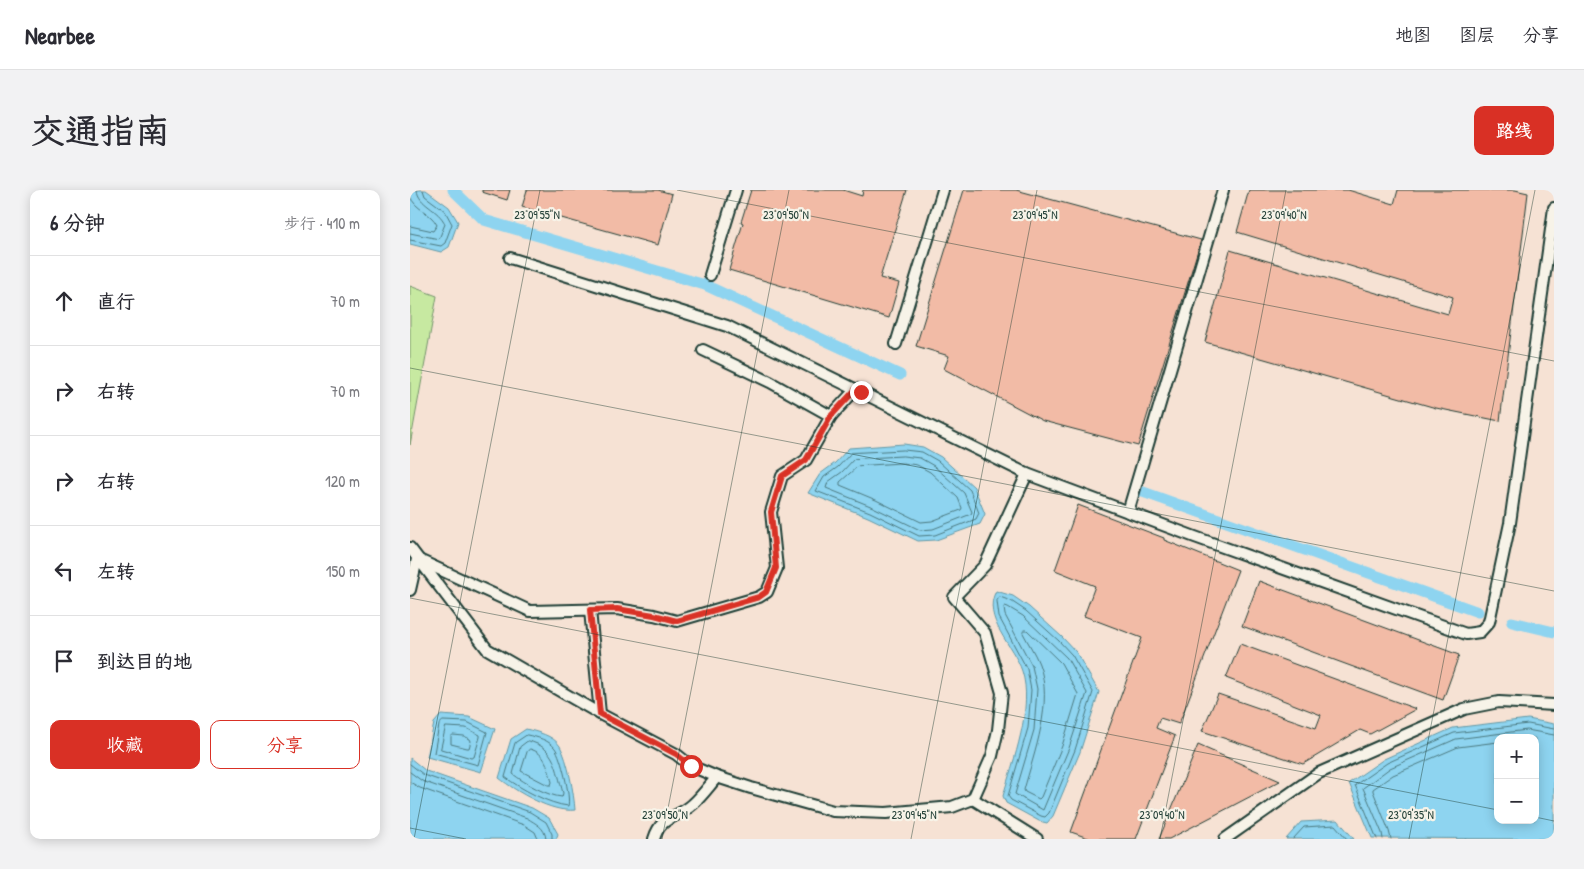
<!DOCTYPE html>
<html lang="zh">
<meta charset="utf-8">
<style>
:root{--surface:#fff;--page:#f2f2f3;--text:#2b2b33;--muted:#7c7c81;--line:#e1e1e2;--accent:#d93025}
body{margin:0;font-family:"Patrick Hand","LXGW WenKai TC",sans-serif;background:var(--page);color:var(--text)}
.controls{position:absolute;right:15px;bottom:15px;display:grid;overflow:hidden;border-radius:10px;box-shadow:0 2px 12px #0003}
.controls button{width:45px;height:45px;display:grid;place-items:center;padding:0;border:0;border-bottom:1px solid var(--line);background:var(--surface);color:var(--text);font:25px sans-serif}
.stop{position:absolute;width:15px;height:15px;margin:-11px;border:4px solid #d93025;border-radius:50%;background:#fff}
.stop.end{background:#d93025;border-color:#fff;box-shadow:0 1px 5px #0008}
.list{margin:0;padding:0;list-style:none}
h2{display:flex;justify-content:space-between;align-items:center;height:65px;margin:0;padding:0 20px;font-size:21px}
h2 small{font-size:16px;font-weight:400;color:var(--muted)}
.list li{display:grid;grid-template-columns:32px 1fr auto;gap:15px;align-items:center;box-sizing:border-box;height:90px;padding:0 20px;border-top:1px solid var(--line)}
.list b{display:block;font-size:19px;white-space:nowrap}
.list em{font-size:16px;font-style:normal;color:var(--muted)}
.actions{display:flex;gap:10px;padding:15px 20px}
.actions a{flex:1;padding:11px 0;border:1px solid var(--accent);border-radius:10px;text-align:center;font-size:18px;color:var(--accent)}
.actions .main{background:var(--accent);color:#fff}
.icon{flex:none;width:28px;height:28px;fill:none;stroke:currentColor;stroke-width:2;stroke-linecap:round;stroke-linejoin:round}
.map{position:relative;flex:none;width:1144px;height:649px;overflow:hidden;border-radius:10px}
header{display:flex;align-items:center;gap:30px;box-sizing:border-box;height:70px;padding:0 25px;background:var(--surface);border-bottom:1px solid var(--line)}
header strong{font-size:24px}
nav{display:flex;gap:28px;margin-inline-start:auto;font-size:18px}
.intro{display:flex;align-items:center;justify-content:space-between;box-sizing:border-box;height:120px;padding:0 30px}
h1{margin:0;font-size:35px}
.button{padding:12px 22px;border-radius:10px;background:var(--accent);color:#fff;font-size:18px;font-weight:700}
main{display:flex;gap:30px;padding:0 30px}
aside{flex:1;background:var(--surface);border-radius:10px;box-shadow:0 2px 12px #0003}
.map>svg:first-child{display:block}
.green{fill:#c7e9a1;stroke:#73936a}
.water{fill:#8ed4f0;stroke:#6298a5;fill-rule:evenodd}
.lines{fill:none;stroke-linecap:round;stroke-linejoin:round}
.shore{stroke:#4b797f;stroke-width:1}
.canal{stroke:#8ed4f0;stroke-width:11}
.building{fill:#f2bba6;stroke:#1f3d34}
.street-casing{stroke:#1f3d34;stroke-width:14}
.street{stroke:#f7f3e8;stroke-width:10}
.route{stroke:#d93025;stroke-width:6}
.ticks{fill:none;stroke:#1f3d34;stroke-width:1;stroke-opacity:0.45}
.ticks-label{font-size:12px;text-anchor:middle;fill:#1f3d34;stroke:#f7f3e8;stroke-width:4.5;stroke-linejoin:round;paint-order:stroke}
</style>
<header>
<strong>Nearbee</strong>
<nav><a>地图</a><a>图层</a><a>分享</a></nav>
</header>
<div class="intro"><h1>交通指南</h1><a class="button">路线</a></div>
<main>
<aside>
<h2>6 分钟<small>步行 · 410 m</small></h2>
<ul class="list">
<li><svg class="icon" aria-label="ahead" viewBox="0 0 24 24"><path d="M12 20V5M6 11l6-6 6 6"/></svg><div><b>直行</b></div><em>70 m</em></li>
<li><svg class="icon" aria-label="right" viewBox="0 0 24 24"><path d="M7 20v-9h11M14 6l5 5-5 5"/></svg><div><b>右转</b></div><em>70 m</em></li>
<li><svg class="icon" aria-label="right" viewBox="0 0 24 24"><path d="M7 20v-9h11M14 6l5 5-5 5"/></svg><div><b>右转</b></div><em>120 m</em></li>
<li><svg class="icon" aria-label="left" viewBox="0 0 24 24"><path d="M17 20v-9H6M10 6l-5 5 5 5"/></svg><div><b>左转</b></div><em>150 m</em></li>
<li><svg class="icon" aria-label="arrive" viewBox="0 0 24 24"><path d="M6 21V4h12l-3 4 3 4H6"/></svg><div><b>到达目的地</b></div></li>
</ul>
<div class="actions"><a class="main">收藏</a><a>分享</a></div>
</aside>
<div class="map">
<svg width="1144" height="649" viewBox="0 0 1144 649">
<rect width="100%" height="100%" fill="#f6e2d4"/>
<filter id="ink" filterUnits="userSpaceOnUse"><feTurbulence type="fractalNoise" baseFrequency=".02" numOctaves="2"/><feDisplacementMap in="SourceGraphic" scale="10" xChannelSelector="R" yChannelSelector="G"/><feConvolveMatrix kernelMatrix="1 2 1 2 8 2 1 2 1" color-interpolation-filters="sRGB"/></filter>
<g filter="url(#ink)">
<polygon class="green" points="0,96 27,106 0,255"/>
<g class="water">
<polygon points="0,0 16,0 39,17 48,32 39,57 31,62 0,54"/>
<polygon points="494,254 513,257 531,267 564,297 575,324 570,334 526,350 508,351 458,327 398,303 410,284 425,273 439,258"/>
<path d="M586 401 603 406 619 417 652 447 666 462 689 502 670 562 643 626 637 633 629 631 596 613 593 606C603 571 624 517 612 481 604 456 571 428 586 401Z"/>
<polygon points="31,525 59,527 85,539 71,582 17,567 24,533"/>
<path d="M1118 529 1144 534V649L962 648 939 593 974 569 1043 538ZM1088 548H1125V630H1088Z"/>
<path d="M116 539C127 542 143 545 150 556 158 570 164 604 165 620 142 623 107 602 89 588L101 549Z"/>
<polygon points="0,568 16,581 122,618 139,628 148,644 146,649 0,649"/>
<polygon points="928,630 944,649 876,649 891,632"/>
</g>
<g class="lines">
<g class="shore">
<path d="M0 6C5 20 21 22 27 35L23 41 0 36"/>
<path d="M0 43 29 49 35 34C29 19 8 15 7 0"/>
<polyline points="0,50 31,56 35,53 42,34 35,21 15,6 13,0"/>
<polygon points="494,260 512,262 528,271 560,300 569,323 566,329 525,345 509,346 460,322 406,301 414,287 428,277 441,263"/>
<polygon points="493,266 510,268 524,276 554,303 562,322 561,324 523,339 510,340 463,317 416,298 418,292 432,282 444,269"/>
<polygon points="493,273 507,275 520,282 548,308 552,318 551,320 522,331 511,332 466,310 430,295 430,292 448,276"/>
<polygon points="590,407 601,411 616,421 649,451 662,465 683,502 665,560 639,623 635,627 631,626 601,610 598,606 618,538 621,500 617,479 589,427 587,411"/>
<polygon points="595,416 598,417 613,426 657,468 677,503 659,558 633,620 605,604 624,540 627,499 622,476 595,425 594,418"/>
<path d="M614 440H617L651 473 668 504 652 556 631 607 629 609 615 602 614 600C624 563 644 512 629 474 625 463 618 453 613 443Z"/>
<polygon points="33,531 57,532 77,542 68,575 24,563 29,535"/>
<polygon points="36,537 56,538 70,545 70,547 64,567 61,568 31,559"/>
<polygon points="43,545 54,546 60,549 61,551 59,558 57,558 41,554 41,547"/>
<path d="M117 545C127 547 139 550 145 558 151 566 161 607 158 616 139 614 111 599 95 587L105 553Z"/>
<path d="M118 551C146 557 146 579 153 603L152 607C138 606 114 593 103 584L110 557Z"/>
<path d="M120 559C136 563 138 578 142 592L141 595H138L111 581 117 562Z"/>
<polyline points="0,574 14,585 120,622 136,632 142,644 142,649"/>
<path d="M0 582 12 591 117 628C126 634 135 637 136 649"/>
<polyline points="0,592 10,598 114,635 125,642 128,649"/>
<polyline points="883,649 894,637 925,635 937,649"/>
<polyline points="967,649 945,595 977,573 1044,543 1118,534 1144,539"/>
<polyline points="973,649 972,643 953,598 980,578 1046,549 1117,540 1144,545"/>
<polyline points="981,649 979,641 963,601 963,599 983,585 1048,557 1088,552"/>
</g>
<g class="canal">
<polyline points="43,0 74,30 295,95 490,185"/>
<polyline points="733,302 1068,422"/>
<polyline points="1102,432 1144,442"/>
</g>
</g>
<g class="building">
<polygon points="72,0 100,0 97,10 72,2"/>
<polygon points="117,0 248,0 262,4 248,55 112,17"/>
<polygon points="341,0 433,0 452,6 453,0 497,0 470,88 489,93 479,128 319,80 333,33 331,32"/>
<polygon points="554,0 606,0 791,50 728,256 633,231 534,179 539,166 506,156"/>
<polygon points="839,0 938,0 984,14 988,0 1105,0 1118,3 1090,231 1026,218 795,152 820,60 1038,124 1043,107 827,42"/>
<polygon points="668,315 754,348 754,350 828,380 769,534 750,528 746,538 765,546 726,649 681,649 661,642 732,448 674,426 685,396 645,380"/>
<polygon points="849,391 1049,465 1033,510 832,436"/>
<polygon points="830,454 1006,519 960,544 950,540 893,574 792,541 808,504 906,538 911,525 816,488"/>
<polygon points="788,555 870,591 759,649 749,649"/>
</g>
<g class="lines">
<g class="street-casing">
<g id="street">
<polyline points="100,68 317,136 617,284 785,347 1056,444 1070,442 1079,432 1100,333 1144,18"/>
<polyline points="300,85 326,0"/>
<polyline points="486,154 533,0"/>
<polyline points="293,160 360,192 421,226"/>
<polyline points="718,322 813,0"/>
<polyline points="0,358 77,459 190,524 266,564 281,576 307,587 341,598 423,621 476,623 542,617 563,609 582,566 588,540 592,503 575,443 544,407 575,375 617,284"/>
<polyline points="0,400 7,369 120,421 207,419 244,425 267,431 349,407 357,402 367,378 361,322 372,286 396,270 421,226 446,199"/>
<polyline points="180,420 190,524"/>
<polyline points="563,609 627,649"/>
<path d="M244 649C251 625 267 629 283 614 292 606 299 596 307 587"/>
<polyline points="815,649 909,583 1054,519 1089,512 1144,515"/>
</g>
</g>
<use href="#street" class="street"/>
</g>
</g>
<g class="lines" filter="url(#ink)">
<polyline class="route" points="281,576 266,564 190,524 180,420 207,419 244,425 267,431 349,407 356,402 366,378 361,322 372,286 396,270 421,226 446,199 451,202"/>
</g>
<path class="ticks" d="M267 0 1144 171M0 178 1144 401M0 408 1088 620M1125 627 1144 631M0 638 56 649M4 649 130 0M252 649 379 0M501 649 627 0M750 649 876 0M999 649 1125 0"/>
<g class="ticks-label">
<text x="127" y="29">23°09'55"N</text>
<text x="376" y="29">23°09'50"N</text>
<text x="625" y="29">23°09'45"N</text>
<text x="874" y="29">23°09'40"N</text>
<text x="255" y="629">23°09'50"N</text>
<text x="504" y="629">23°09'45"N</text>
<text x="752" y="629">23°09'40"N</text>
<text x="1001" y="629">23°09'35"N</text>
</g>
</svg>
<div class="controls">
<button>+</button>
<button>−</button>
</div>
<div class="stop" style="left:281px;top:576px"></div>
<div class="stop end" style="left:451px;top:202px"></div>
</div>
</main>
